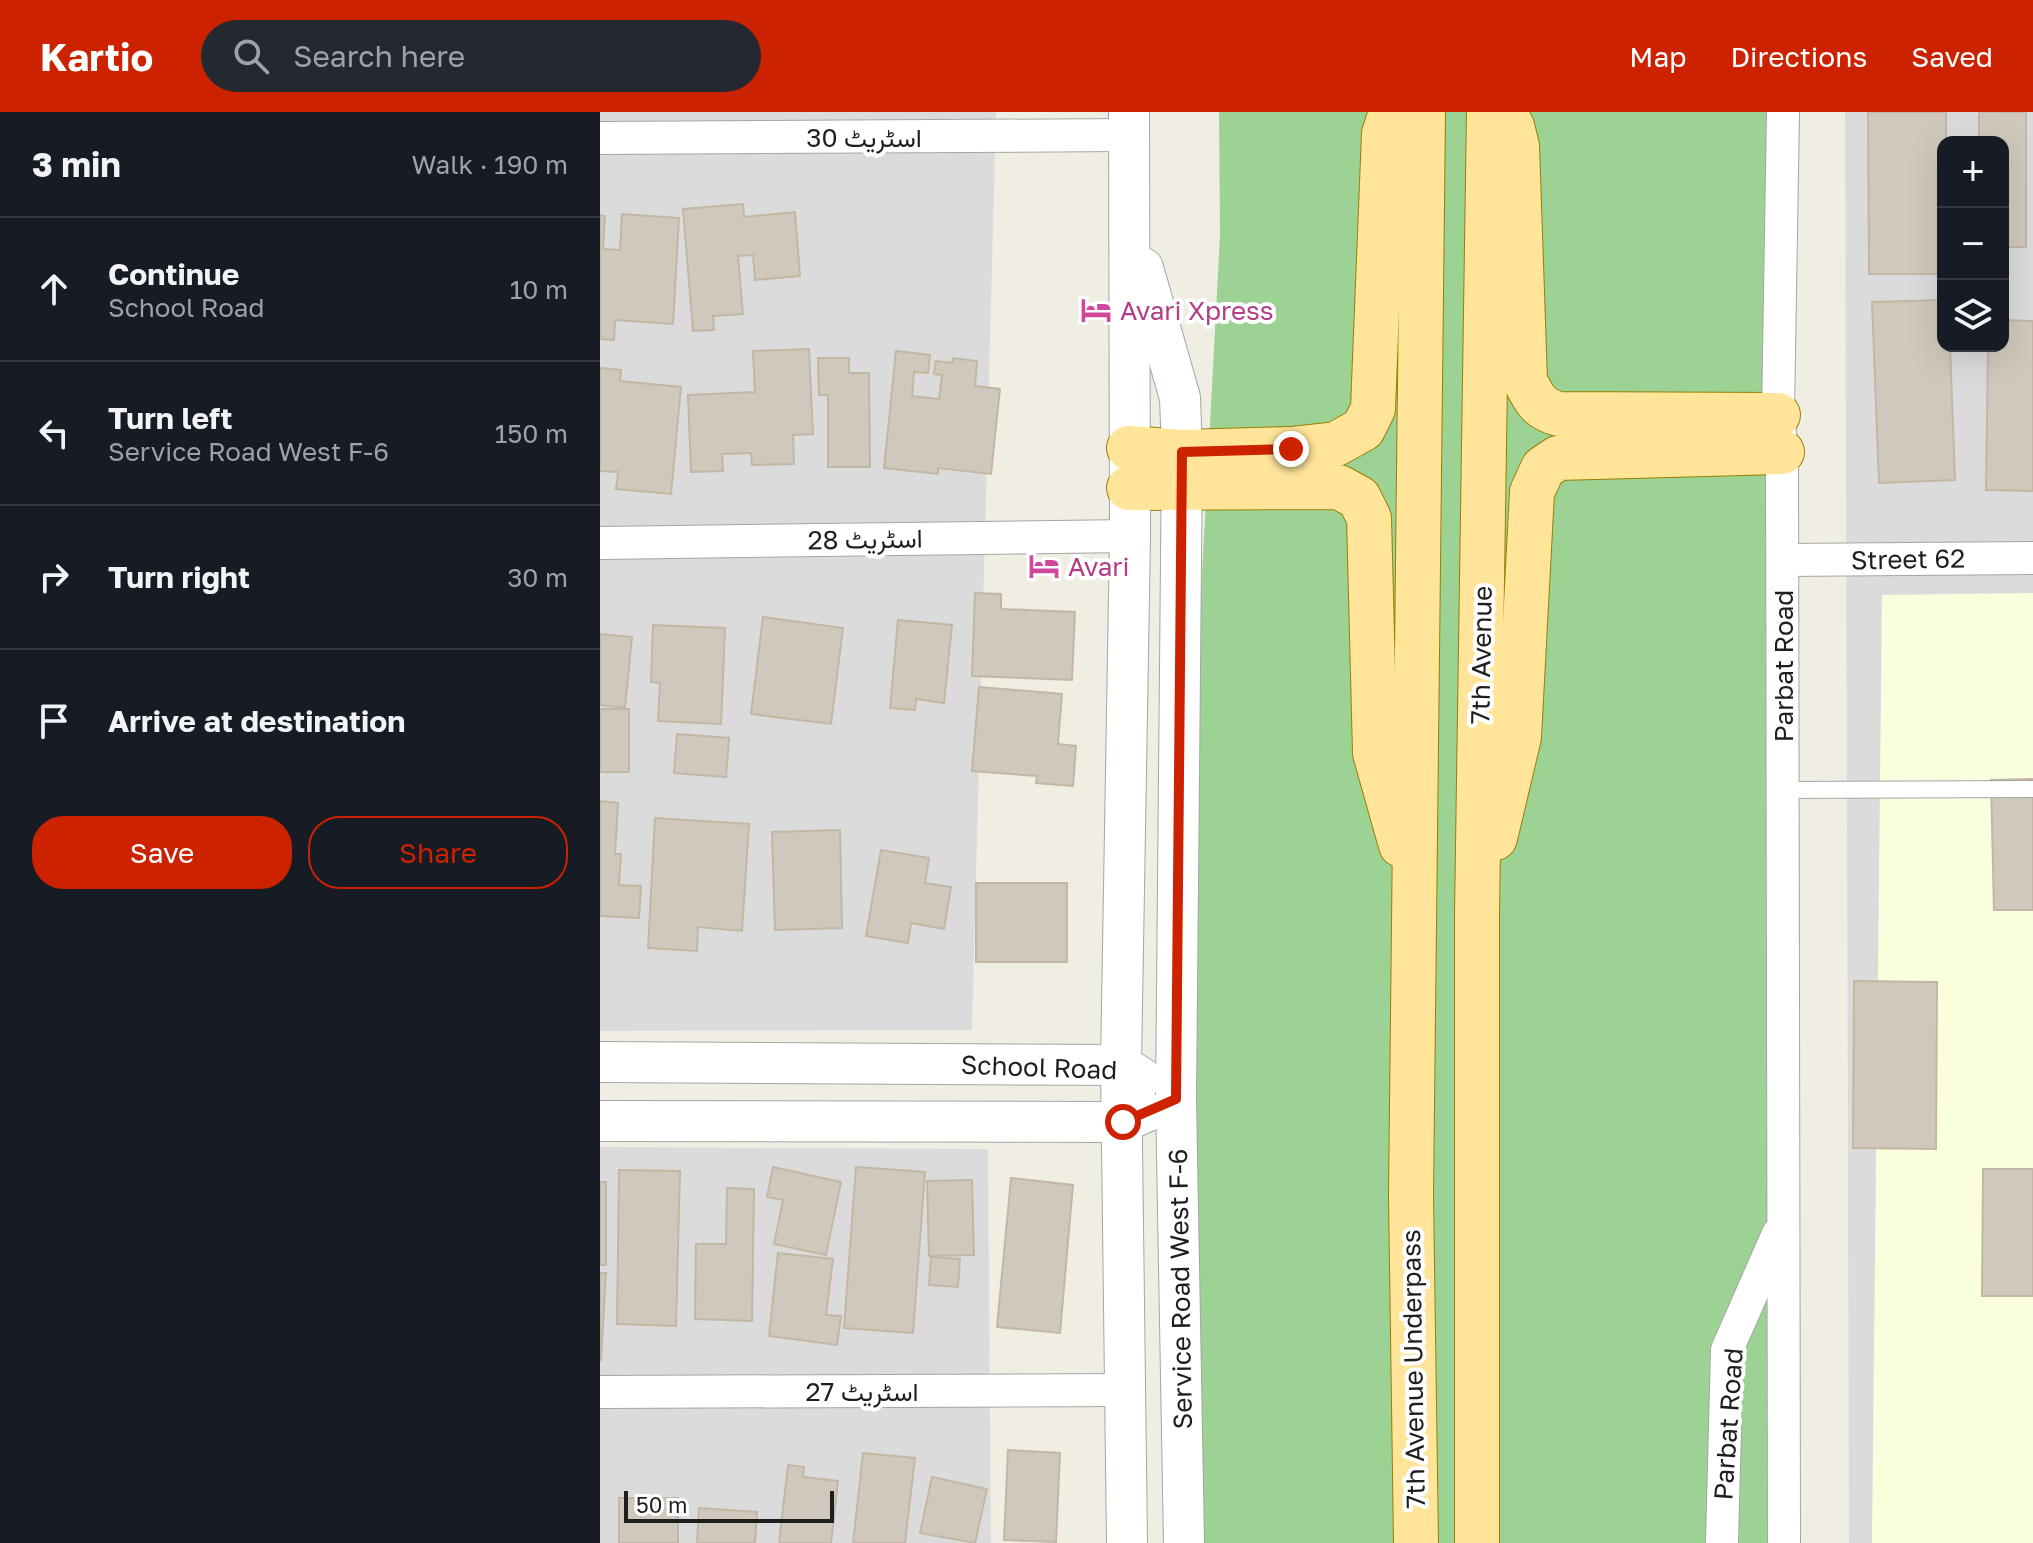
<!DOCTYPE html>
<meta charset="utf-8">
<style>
:root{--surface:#171b24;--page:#242831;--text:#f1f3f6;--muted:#9ea1a6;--line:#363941;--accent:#c20}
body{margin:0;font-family:"Golos Text",Vazirmatn,sans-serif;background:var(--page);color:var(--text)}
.controls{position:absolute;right:24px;top:24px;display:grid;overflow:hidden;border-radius:16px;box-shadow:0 8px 32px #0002}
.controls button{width:72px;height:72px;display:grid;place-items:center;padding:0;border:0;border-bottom:2px solid var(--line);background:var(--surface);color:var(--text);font:40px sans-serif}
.scale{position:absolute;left:24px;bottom:20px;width:210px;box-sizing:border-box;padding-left:8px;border:4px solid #1e1e1e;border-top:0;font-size:22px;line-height:28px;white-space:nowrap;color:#1e1e1e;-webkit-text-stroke:6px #fff;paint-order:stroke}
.stop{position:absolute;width:24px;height:24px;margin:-18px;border:6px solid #c20;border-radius:50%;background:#fff}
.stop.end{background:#c20;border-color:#fff;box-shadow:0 2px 8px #0008}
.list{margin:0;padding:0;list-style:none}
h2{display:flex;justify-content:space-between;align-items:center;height:104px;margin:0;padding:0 32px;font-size:34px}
h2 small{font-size:26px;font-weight:400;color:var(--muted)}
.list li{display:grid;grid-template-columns:52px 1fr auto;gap:24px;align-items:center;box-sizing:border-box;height:144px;padding:0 32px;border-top:2px solid var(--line)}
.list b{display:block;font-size:30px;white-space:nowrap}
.list p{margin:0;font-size:26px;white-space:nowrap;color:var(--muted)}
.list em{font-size:26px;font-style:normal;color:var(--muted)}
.actions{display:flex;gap:16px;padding:24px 32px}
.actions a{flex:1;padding:18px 0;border:2px solid var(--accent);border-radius:32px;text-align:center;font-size:28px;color:var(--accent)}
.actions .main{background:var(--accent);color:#fff}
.icon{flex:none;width:44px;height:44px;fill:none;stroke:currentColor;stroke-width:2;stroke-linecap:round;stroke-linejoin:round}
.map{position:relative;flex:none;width:1433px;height:1431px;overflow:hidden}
header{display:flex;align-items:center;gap:48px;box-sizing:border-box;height:112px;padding:0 40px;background:var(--accent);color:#fff}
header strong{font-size:38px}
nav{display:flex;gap:44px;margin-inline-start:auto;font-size:28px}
.search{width:560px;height:72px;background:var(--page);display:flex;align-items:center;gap:20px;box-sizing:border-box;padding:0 28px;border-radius:44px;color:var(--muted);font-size:30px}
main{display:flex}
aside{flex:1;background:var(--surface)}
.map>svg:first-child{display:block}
.residential{fill:#dcdbdb;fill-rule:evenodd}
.education{fill:#f9ffdd}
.forest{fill:#9cd394}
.building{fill:#d0c8bc;stroke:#c3b7a4;stroke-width:2}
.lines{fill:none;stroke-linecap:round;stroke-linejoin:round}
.service-casing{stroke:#a5a5a5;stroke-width:18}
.minor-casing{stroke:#a5a5a5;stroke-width:34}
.tertiary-casing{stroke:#a5a5a5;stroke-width:42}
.primary-casing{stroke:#987f00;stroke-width:46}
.service{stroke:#fff;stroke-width:16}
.minor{stroke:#fff;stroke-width:32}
.tertiary{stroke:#fff;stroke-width:40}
.primary{stroke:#ffe499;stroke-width:44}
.route{stroke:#c20;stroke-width:10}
.labels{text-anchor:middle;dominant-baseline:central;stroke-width:8;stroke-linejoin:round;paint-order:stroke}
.street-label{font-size:26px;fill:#1e1e1e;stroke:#fff}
.hotel-label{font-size:26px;fill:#b23c85;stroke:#fff;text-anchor:start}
</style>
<header>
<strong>Kartio</strong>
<div class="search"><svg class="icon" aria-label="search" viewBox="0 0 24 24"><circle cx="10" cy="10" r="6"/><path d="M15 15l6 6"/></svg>Search here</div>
<nav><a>Map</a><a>Directions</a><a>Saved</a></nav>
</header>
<main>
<aside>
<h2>3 min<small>Walk · 190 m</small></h2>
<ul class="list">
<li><svg class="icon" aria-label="ahead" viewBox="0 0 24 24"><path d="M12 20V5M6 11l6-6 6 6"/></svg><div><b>Continue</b><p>School Road</p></div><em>10 m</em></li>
<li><svg class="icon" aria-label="left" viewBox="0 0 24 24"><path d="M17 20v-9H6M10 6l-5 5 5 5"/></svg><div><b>Turn left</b><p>Service Road West F-6</p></div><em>150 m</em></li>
<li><svg class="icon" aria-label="right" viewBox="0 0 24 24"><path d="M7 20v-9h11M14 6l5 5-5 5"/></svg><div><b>Turn right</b></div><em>30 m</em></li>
<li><svg class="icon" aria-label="arrive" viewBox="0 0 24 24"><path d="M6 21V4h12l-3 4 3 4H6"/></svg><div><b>Arrive at destination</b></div></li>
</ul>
<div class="actions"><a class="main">Save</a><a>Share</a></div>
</aside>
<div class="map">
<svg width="1433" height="1431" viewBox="0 0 1433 1431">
<rect width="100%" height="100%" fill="#f0eee3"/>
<g class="residential">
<polygon points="0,0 396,0 372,918 0,919"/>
<path d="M1245 0H1433V1431H1249ZM1343 30H1403V234H1343Z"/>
<polygon points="0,1035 388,1037 391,1431 0,1431"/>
</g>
<polygon class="education" points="1433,481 1433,1431 1272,1431 1282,483"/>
<polygon class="forest" points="619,0 1187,0 1179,1431 573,1431 572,1026 620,124"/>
<g class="building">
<polygon points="1268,0 1346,0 1346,30 1343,30 1343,162 1269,162"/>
<polygon points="1379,0 1426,0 1426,135 1403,135 1403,30 1379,30"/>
<polygon points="143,92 144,105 195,100 200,164 155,168 153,143 138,144 143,202 113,204 114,218 93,219 83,97"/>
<polygon points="22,102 79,106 73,212 15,208 14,228 0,227 0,103 5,104 3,137 20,138"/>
<polygon points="1343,188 1343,234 1350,234 1355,368 1279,371 1272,190"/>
<polygon points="1403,208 1433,209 1433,379 1386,378 1388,234 1403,234"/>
<polygon points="209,237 213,322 193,323 194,352 152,353 151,341 122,342 123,359 91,360 88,283 155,280 153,239"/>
<polygon points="296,239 330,243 328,261 314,260 312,284 339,287 342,263 334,262 336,249 352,251 353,246 377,249 375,274 400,277 391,362 338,356 338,362 284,356"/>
<polygon points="218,246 249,246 249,261 269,261 270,355 228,355 228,283 219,283"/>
<polygon points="0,256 21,258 20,269 81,275 71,382 16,377 18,360 0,359"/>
<polygon points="375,481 401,482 401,497 475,500 472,568 372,564"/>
<polygon points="163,505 243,516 231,612 151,602"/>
<polygon points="298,508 352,513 344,591 316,587 315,598 290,596"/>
<polygon points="53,513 125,516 121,612 58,609 60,571 51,570"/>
<polygon points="0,522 32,525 25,596 0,593"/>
<polygon points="379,575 462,582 458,632 476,634 473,674 436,671 437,664 372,659"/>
<rect x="0" y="597" width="29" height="63"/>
<polygon points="77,622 129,626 126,665 74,661"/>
<polygon points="1433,667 1433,798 1394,798 1391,668"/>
<polygon points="0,689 18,691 15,742 21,742 19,773 41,774 39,806 0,804"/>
<polygon points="55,706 149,712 142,819 98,815 97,839 48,836"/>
<polygon points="240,718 242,816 175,818 172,720"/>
<polygon points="281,738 329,746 325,771 351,775 344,817 311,811 308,831 266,824"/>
<rect x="376" y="771" width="91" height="79"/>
<polygon points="1254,869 1337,870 1336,1037 1253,1036"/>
<polygon points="173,1055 241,1070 226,1143 174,1132 183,1088 167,1085"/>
<polygon points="256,1055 325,1060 313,1221 244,1216"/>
<polygon points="1383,1057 1433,1057 1433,1184 1382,1184"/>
<polygon points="19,1058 80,1059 76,1214 17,1212"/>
<polygon points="411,1066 473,1073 460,1221 397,1215"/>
<polygon points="372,1068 374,1143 329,1144 327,1069"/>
<rect x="0" y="1070" width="6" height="83"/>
<polygon points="127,1076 154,1077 152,1209 95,1207 96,1132 126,1132"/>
<polygon points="178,1141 233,1147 226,1203 241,1204 237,1233 169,1224"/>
<polygon points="331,1145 360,1147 358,1175 329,1173"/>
<polygon points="0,1161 6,1161 1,1248 0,1248"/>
<polygon points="408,1338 460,1341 456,1430 404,1428"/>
<polygon points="263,1341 315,1346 305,1431 253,1431"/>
<polygon points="188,1353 204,1355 203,1365 238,1369 231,1431 179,1431"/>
<polygon points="332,1365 387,1377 375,1431 320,1421"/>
<rect x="19" y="1386" width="59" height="45"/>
<polygon points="99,1396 157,1400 155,1431 97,1431"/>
</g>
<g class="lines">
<g class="service-casing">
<polyline id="service" points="1183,678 1433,677"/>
</g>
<g class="minor-casing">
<g id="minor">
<polyline points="1183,0 1178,303 1182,340 1184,1431"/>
<polyline points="0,26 528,23"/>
<polyline points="0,431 530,424"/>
<polyline points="1183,448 1433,446"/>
<polyline points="0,1280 523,1278"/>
<polyline points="1122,1431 1127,1238 1178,1122"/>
</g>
</g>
<g class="tertiary-casing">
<g id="tertiary">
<polyline points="543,156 580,286 582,340 576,987 584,1431"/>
<polyline points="0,950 521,953 542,966"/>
<polyline points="0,1009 523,1010 546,1000"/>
<polyline points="527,1431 521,953 530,424 529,0"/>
</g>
</g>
<g class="primary-casing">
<g id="primary">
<path d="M912 14 917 34 925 269C934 287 939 297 959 302L1178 303"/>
<polyline points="529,336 582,340 691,337 736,332 763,317 773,297 784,22 791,0"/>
<polyline points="529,376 739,375 759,386 769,406 775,641 801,733"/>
<polyline points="895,726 919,625 932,380 943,356 958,346 1182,340"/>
<polyline points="816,1431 811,1084 823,0"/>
<polyline points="877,1431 877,802 889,0"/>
</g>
</g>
<use href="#service" class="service"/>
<use href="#minor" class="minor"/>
<use href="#tertiary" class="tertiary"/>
<use href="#primary" class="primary"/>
</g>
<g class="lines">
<polyline class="route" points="523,1010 576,987 582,340 691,337"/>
</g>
<defs>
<g id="hotel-bare" transform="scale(2.4)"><path d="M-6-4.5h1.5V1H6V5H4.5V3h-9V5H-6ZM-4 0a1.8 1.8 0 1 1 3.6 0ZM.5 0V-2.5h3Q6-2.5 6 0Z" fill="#d1479c" stroke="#fff" stroke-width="2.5" paint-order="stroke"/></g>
</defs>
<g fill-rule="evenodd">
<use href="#hotel-bare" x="496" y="198"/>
<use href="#hotel-bare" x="444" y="454"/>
</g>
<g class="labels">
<g class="street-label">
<text x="264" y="25">اسٹریٹ 30</text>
<text transform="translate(265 427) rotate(-1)">اسٹریٹ 28</text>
<text transform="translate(1308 447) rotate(-1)">Street 62</text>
<text transform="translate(881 543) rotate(-89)">7th Avenue</text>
<text transform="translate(1183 554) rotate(-90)">Parbat Road</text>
<text transform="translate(439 955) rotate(2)">School Road</text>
<text transform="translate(580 1177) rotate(-91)">Service Road West F-6</text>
<text transform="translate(813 1257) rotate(-91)">7th Avenue Underpass</text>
<text x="262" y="1279">اسٹریٹ 27</text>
<text transform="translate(1128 1312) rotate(-86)">Parbat Road</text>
</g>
<g class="hotel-label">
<text x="520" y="198">Avari Xpress</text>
<text x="468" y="454">Avari</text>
</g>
</g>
</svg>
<div class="controls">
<button>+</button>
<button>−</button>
<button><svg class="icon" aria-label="layers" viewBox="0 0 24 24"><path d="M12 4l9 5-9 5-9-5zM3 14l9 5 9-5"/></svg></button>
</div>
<div class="scale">50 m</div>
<div class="stop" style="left:523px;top:1010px"></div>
<div class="stop end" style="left:691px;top:337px"></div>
</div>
</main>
